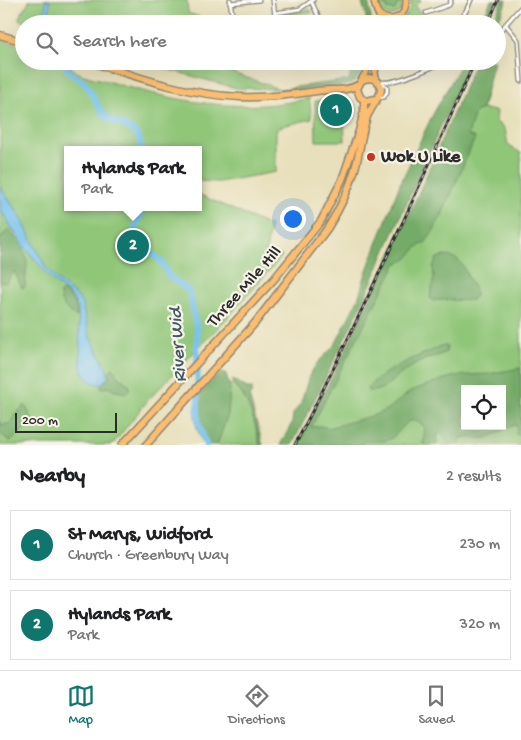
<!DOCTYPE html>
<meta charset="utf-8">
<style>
:root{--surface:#fff;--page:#f6f6f6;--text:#202124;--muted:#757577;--line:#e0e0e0;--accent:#0f766e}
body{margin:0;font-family:"Gochi Hand",sans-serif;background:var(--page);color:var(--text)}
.controls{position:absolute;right:15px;bottom:15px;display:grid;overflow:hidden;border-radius:0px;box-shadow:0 5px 20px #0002}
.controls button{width:45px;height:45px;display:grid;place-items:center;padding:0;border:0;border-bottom:1px solid var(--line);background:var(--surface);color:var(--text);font:25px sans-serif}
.scale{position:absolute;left:15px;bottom:12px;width:102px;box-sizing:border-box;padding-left:5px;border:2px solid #2b2b2b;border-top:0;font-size:14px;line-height:18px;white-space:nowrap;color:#2b2b2b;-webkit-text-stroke:4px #f7f3e8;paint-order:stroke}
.you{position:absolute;left:292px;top:218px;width:18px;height:18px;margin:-12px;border:4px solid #fff;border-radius:50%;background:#1a73e8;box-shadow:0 0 0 8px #1a73e833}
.badge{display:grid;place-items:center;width:32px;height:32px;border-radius:50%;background:var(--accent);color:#fff;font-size:16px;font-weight:700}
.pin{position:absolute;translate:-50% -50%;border:2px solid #fff;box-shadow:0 1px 5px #0006}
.popup{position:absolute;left:64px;top:146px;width:138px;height:65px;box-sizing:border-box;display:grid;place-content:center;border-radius:0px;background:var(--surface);filter:drop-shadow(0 1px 4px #0005);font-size:16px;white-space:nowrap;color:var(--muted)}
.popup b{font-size:19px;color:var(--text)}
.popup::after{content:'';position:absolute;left:50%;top:100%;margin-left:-10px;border:10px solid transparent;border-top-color:var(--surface)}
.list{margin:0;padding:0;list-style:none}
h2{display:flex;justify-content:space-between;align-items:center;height:65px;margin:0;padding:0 20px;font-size:21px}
h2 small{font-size:16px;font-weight:400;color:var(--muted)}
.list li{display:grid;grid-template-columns:32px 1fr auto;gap:15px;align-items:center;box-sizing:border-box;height:70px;margin:0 10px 10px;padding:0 10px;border:1px solid var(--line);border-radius:0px}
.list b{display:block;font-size:19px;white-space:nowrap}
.list p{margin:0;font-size:16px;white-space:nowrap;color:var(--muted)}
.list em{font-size:16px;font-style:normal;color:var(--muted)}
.icon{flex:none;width:28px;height:28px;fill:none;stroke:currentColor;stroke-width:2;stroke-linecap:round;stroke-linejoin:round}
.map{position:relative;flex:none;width:521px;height:445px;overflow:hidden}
.search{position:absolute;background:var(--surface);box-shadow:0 5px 20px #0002;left:15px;right:15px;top:15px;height:55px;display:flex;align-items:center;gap:12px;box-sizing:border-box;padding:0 18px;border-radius:28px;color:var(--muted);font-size:19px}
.sheet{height:225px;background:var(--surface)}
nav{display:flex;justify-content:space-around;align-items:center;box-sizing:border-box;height:70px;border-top:1px solid var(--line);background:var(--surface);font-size:14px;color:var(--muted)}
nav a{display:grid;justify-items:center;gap:2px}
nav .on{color:var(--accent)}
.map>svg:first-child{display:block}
.green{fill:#90c678;stroke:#5e7852;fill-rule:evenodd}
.forest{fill:#74ab68;stroke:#506b4a;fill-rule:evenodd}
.water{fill:#75c1ef;stroke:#50768d}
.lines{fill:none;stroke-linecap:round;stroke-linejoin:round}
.river{stroke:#75c1ef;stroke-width:6}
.street-casing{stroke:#8a8674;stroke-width:5.5}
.primary-casing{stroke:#8a8674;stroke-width:8}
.highway-casing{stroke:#8a8674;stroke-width:9}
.street{stroke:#fff;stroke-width:3}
.primary{stroke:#fcbd6f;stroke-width:5}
.highway{stroke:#fcbd6f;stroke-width:6}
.rail-casing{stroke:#2b2b2b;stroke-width:3}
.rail{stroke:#f7f3e8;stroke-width:1;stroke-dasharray:4;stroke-linecap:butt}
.poi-dot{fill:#c8321e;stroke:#f7f3e8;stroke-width:2}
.labels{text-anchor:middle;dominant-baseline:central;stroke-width:4.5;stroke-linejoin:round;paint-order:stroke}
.poi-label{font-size:18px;font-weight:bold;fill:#2b2b2b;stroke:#f7f3e8;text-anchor:start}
.street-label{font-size:18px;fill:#2b2b2b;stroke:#f7f3e8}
.water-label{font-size:19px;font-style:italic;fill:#415866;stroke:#f7f3e8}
</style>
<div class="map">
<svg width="521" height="445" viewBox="0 0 521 445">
<rect width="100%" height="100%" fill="#f7f3e8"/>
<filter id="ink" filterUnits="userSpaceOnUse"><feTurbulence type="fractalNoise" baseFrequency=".02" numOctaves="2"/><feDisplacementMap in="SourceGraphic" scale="10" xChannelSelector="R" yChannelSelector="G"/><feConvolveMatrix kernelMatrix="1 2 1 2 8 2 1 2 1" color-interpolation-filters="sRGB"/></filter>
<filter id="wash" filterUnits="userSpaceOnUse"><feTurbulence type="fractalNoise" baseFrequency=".0096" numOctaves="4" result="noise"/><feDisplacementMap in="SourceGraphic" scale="20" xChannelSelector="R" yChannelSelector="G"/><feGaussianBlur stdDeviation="1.12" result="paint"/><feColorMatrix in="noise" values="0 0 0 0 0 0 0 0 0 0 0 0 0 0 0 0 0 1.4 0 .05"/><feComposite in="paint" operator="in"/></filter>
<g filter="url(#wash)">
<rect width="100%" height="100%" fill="#e8e0bc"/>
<g class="green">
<polygon points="30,0 187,0 188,13 221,24 204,24 185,17 182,24 29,24 18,19"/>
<path d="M378 0H404L400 12 391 16C382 14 377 9 378 0Z"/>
<path d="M411 0H421L415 6 422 16 419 23 394 24C405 18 411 13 411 0Z"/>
<path d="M307 9 311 10 312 13C305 11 297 16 290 15L288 21 296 24 278 22V17L281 15Z"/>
<path d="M0 39 24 46V61C36 61 50 59 62 61 69 63 72 69 77 72 87 77 100 79 110 82 174 101 243 115 309 98L312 119 282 126 276 130V172L219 182 198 181V150H68V207H198V194L270 226 266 253 282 256 232 313 149 399 112 445H0Z"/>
<polygon points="137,61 198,61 280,89 236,88"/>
<path d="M494 61 482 109 497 111 496 122 505 129 508 145 521 153V445H302C368 318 429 189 494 61ZM465 389H502V426H465Z"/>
<polygon points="343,98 349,99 354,104 354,118 344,120 345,141 316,141 315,101"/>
<path d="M233 384C236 389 241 391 243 396 252 411 256 428 260 445H217L230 389 228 385Z"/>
</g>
<g class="forest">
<polygon points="361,0 368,0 372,24 365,24 366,15"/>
<polygon points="386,0 400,0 401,3 397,5 395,10 387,9 387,6 383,5"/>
<polygon points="491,0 496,0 486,24 481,24"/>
<polygon points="502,0 507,0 498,22 502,26 497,30 497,24 492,24"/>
<polygon points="463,61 470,61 360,308 292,445 280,445 292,423 293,414 301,403 309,376 317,363 335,345 358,299 367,270 400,184 431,118"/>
<path d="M476 61H494L482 109 475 112 468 135 475 138 442 215 431 235 425 243 417 247 407 259 396 264 311 427 321 426 328 428 375 415 388 409 411 391 441 380 455 376 488 374 521 368V436L516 434 517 427 516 425C509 426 496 435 486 438 477 440 469 436 461 438L460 442 462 445C448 445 448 445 442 434L439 433 437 437 436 445H423L425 428C407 408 403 434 388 440 379 443 372 441 364 441L360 445H297L344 354 405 224ZM465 389H502V426H465Z"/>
<polygon points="352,68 362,72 354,82 347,85 285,92 280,90 280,89 349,80"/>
<path d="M8 229C15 237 26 250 27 262 27 270 25 279 25 287L22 288 14 271 6 283 0 281V240Z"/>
<path d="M444 256C462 257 462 265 469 279 472 285 475 287 476 294L472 300C459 302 446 298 433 301L430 297 434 278 433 267 437 258Z"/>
<path d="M63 291C71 297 78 306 77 317 67 310 60 306 60 293Z"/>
<path d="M444 345 447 347 446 352C438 357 428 357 420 362 413 366 406 370 399 375 390 382 381 393 368 391L367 388C385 369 410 360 433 350 437 348 440 346 444 345Z"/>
<polygon points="113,368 118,376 129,385 130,389 127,393 114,391 109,387 101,388 101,385 109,379 110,370"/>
<path d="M222 373 226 374 230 389 228 414 217 445H204C188 415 193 393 222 373Z"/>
<path d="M232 379 247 388H252V392L249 396 263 445H260C256 428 252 410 243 395 239 389 234 387 232 379Z"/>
<polygon points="25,405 33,421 10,442 0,433 0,421 2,425 11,423 15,415"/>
</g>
<g class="water">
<path d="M46 0H50L49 15 55 24H49C43 17 45 8 46 0Z"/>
<path d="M0 187 20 216 45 266 55 278 78 297 82 304 90 337 107 369 108 377 102 384C90 384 85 379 81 368L78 308 72 297 50 278 22 244 0 209Z"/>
</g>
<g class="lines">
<g class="river">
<path d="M64 61C66 75 79 76 87 86 94 95 98 111 108 118 123 128 141 126 141 150"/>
<polyline points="136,207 141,214 134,230 139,244 160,260 169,276 188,290 190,295 197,331 198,421 206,445"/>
</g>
</g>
</g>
<g filter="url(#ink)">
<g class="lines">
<g class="street-casing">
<g id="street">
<polyline points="230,0 232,14"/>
<polyline points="273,0 276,24"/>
<polyline points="311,1 322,24"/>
<polyline points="230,3 259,0"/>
<polyline points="275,13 300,9 313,0"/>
<polyline points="426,13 449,5 451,0"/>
<polyline points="456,24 466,11 471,0"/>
<polyline points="506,25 518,40 521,81"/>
<polyline points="497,34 521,7"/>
<path d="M379 82C394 85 431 68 446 61"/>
<polyline points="378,98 384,97 387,92 387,87 381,83"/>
</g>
</g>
<g class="primary-casing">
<g id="primary">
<path d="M374 0C374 9 381 15 380 24"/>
<path d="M377 12C389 25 407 18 406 0"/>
<polyline points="377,61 375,73 377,81"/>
<polyline points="361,80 372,61"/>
</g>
</g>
<g class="highway-casing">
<g id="highway">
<polyline points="0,35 24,42"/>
<path d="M88 61C137 77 188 95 240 97 266 98 291 95 317 91 331 89 346 92 358 85"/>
<polyline points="122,445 275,278 321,221 342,180 359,131 364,111 364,100"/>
<path d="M146 445 255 323 327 229C339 210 349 191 355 169 360 152 361 134 367 117 370 109 381 95 381 90 381 78 369 76 361 81L357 89 360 97 366 101 376 99"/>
</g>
</g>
<use href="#street" class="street"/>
<use href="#primary" class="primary"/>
<use href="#highway" class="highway"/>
<g class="rail-casing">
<g id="rail">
<polyline points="488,24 498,0"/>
<path d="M295 445C360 319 418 191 475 61"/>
</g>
</g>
<use href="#rail" class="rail"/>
</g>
</g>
<circle class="poi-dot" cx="371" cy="157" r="5"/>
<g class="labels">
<g class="poi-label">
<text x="381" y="157">Wok U Like</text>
</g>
<g class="street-label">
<text transform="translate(245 287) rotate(-48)">Three Mile Hill</text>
</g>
<g class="water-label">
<text transform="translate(179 345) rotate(-94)">River Wid</text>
</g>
</g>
</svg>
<div class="controls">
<button><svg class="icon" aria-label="locate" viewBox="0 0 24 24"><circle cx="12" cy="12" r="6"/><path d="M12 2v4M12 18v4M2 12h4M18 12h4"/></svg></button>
</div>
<div class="scale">200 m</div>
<div class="you"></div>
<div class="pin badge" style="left:336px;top:110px">1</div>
<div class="pin badge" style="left:133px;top:246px">2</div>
<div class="popup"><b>Hylands Park</b>Park</div>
<div class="search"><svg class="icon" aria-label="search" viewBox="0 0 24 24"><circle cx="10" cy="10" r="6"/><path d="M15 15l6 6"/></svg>Search here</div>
</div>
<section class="sheet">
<h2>Nearby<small>2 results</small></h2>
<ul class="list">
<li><span class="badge">1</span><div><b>St Marys, Widford</b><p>Church · Greenbury Way</p></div><em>230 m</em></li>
<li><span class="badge">2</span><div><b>Hylands Park</b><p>Park</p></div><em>320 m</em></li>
</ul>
</section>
<nav>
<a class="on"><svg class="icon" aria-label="map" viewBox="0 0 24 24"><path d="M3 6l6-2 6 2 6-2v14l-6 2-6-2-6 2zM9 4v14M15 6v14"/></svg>Map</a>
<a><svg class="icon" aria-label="directions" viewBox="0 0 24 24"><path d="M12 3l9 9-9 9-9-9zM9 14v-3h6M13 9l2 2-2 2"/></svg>Directions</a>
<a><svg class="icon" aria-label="saved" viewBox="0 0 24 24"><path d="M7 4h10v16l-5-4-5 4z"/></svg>Saved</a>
</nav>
